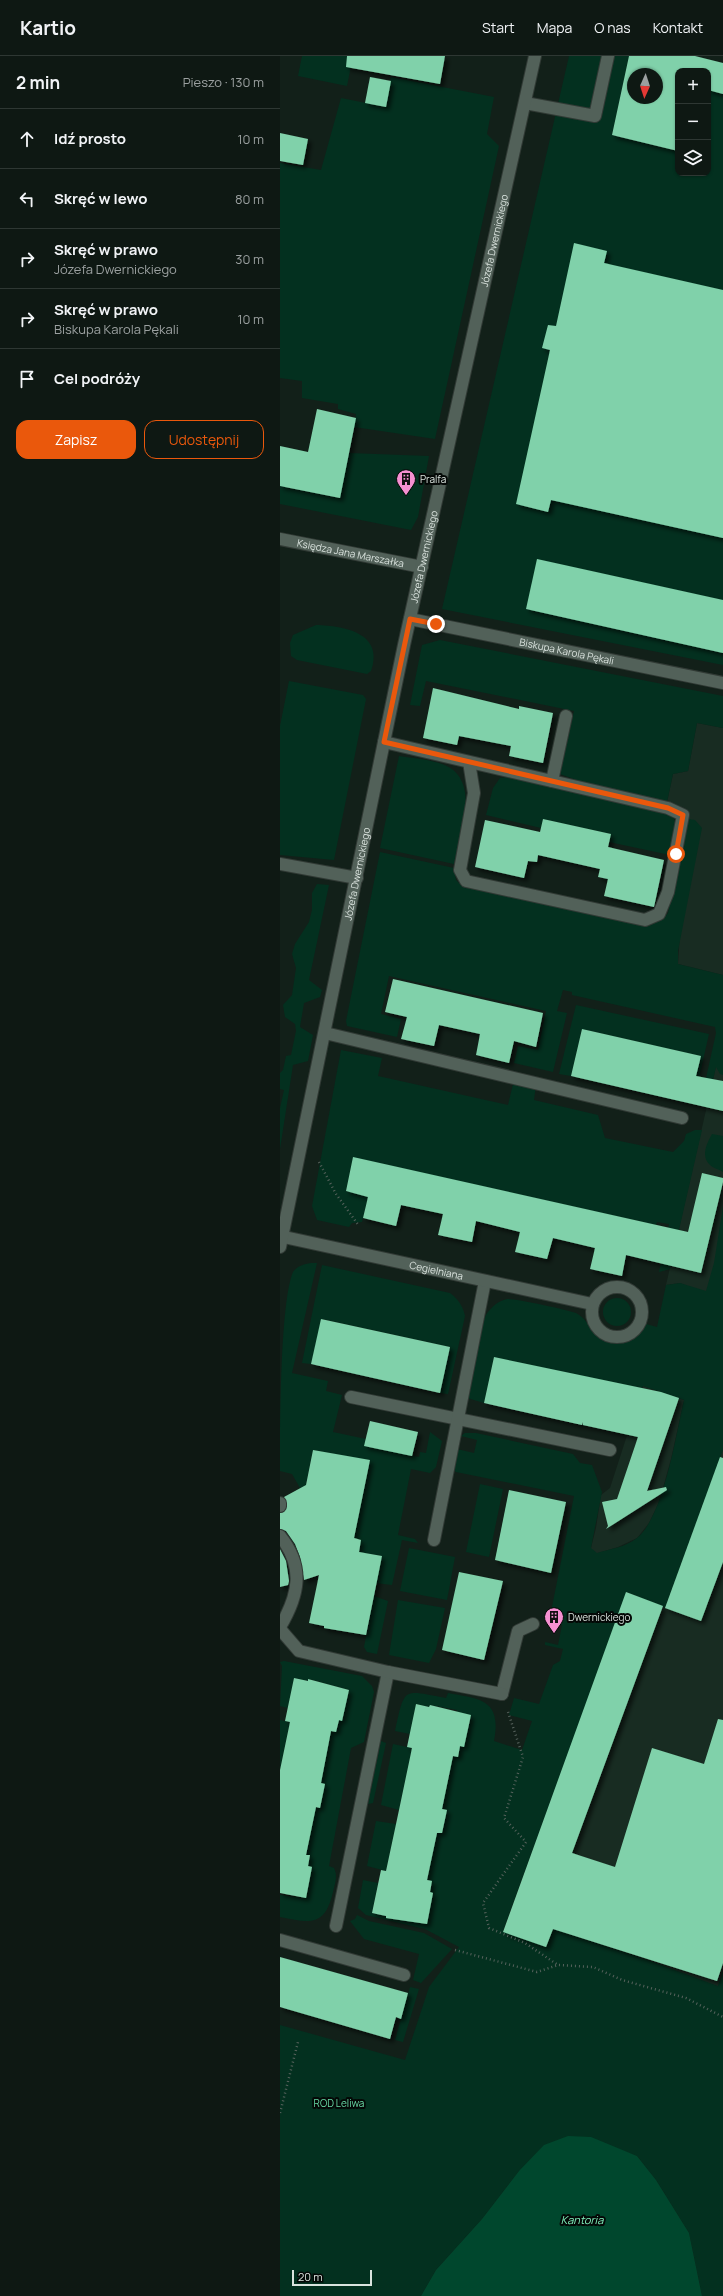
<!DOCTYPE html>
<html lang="pl">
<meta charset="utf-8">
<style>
:root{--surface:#0e1813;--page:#1c2521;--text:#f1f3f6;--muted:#9ba0a0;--line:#2e3733;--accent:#ea580c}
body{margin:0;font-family:Manrope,sans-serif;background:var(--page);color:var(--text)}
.controls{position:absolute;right:12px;top:12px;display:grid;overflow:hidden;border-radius:8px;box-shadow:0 1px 3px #0004}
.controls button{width:36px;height:36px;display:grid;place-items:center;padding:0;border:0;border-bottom:1px solid var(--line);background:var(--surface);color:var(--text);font:20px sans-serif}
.compass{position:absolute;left:347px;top:12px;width:36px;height:36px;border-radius:50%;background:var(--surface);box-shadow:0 1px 3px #0004;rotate:183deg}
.scale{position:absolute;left:12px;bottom:10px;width:80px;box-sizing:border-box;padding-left:4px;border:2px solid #dae3de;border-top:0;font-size:11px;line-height:14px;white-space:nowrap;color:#dae3de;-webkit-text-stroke:3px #040806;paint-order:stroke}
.stop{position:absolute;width:12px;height:12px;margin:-9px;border:3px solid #ea580c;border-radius:50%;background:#fff}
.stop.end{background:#ea580c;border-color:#fff;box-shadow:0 1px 4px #0008}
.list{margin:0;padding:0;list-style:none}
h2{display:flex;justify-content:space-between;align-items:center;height:52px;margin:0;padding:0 16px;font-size:17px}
h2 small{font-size:13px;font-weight:400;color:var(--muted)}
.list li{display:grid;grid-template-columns:26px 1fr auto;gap:12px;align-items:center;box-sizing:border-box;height:60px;padding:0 16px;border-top:1px solid var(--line)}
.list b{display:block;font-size:15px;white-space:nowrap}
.list p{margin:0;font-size:13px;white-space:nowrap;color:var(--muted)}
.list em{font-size:13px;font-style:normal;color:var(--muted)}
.actions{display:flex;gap:8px;padding:12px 16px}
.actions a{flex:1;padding:9px 0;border:1px solid var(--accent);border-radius:12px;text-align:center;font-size:14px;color:var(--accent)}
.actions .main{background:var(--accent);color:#fff}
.icon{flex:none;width:22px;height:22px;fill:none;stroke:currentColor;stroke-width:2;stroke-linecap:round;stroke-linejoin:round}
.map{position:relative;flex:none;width:443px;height:2240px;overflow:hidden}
header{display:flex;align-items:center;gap:24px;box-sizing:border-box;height:56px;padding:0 20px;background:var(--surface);border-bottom:1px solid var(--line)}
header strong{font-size:19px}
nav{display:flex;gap:22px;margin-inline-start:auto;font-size:14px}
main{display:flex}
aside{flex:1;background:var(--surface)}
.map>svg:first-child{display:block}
.built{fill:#182c22}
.green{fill:#03301f}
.water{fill:#00472d}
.building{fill:#80d1aa;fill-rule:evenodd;filter:url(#shadow)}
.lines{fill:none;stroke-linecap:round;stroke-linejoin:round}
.service-casing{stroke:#313a35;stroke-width:14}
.minor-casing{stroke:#313a35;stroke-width:14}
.path{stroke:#56625c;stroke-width:2.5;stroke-dasharray:1 3;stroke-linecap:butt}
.service{stroke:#526159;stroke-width:12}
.minor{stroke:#526159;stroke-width:12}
.route{stroke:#ea580c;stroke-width:5}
.labels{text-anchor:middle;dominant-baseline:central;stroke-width:4;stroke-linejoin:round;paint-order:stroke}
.street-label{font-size:10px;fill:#dae3de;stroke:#040806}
.poi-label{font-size:10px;fill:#dae3de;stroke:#040806;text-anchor:start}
.park-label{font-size:10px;fill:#67d9a5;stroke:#040806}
.water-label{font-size:11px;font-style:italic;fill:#81f1bd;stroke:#040806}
</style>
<header>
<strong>Kartio</strong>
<nav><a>Start</a><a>Mapa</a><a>O nas</a><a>Kontakt</a></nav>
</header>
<main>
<aside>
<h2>2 min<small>Pieszo · 130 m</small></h2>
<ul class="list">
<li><svg class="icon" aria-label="ahead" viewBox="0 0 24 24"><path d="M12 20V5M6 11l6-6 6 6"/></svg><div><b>Idź prosto</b></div><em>10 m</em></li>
<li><svg class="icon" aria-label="left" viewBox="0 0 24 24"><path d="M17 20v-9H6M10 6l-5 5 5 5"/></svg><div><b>Skręć w lewo</b></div><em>80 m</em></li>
<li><svg class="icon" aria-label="right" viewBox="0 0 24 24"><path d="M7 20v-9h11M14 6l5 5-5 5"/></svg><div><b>Skręć w prawo</b><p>Józefa Dwernickiego</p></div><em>30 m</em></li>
<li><svg class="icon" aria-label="right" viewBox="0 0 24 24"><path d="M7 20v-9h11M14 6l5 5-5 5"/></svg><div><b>Skręć w prawo</b><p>Biskupa Karola Pękali</p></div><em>10 m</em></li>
<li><svg class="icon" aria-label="arrive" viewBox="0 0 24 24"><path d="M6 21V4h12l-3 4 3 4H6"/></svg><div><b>Cel podróży</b></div></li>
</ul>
<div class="actions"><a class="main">Zapisz</a><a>Udostępnij</a></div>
</aside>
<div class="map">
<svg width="443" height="2240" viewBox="0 0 443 2240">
<defs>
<filter id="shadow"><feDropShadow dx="3.5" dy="3.5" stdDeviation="2" flood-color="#0009"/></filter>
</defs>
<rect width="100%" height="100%" fill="#122019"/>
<g class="built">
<polygon points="417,667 443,672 443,919 398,908 408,757 387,746 393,718 408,715"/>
<polygon points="443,980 443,1247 400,1227 386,1229"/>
<polygon points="363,1330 404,1344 391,1403 379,1446 369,1467 357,1482 338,1491 318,1497 387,1520 443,1377 443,1915 438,1931 362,1902 273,1873 260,1910 282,1608 316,1472 321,1439 330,1432"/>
</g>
<g class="green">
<polygon points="22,0 73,0 67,30 18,20"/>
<polygon points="289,0 349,0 332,79 397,95 398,94 398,117 428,117 428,34 443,38 443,609 162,553"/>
<polygon points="111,21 214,41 207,78 219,90 155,383 74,371 76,358 58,353 58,348 22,342 22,325 0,322 0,107 41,114 61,42 106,51"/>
<polygon points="69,397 149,400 138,461 131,474 0,448 0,430 59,442"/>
<path d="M36 569C65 570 104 577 91 615L87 618 17 604 11 600 10 587 13 579Z"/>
<polygon points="160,584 443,640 443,672 417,667 408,715 393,718 387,746 310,729 280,718 294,655 146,625 140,650 130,649 142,589"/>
<polygon points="9,625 83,639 86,643 54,804 0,799 0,670"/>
<path d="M119 700C132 702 146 703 159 707 204 720 180 777 174 808L100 792Z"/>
<path d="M228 721 389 757C402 766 392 786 390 799L329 786 331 778 263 763 261 772 206 759 213 732 220 722Z"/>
<polygon points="408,763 415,764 422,772 398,895 398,908 443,919 443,1019 440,1018 436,1011 433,1024 426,1022 436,977 435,971 292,939 292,936 283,934 277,955 287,957 273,1016 234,1007 238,990 258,994 266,955 109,920 101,958 121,963 117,981 67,970 66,965 100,796 174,812 176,824 182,830 369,870 383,863 388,857"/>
<polygon points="37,828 49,829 29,924 42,934 40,941 24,947 20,971 33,979 28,1005 13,1009 0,1093 0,1052 4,1034 0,1033 0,1017 3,1014 6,1000 11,999 16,975 15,968 5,961 3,949 12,939 16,912 12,898 15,888 29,866 32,854 32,837"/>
<polygon points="296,949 429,978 415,1039 412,1038 420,1000 302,973 291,1020 279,1018"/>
<polygon points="61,994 102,1002 98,1020 228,1049 234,1024 256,1029 254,1044 318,1059 325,1082 393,1096 404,1085 406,1078 415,1074 422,1074 390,1213 379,1216 389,1168 377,1166 376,1169 73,1102 66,1135 88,1141 82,1166 72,1167 69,1171 37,1164 32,1150"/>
<path d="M432 1078 443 1080V1116C439 1113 432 1112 429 1108 421 1099 427 1087 432 1078Z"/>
<path d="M443 1150V1394L385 1552 347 1536 223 1875 266 1891 273 1873 362 1902 438 1930 443 1915V2240H422L409 2177 376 2124 357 2100 333 2091 239 2115 202 2163 156 2214 141 2240H0V1969L125 2004 149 1931 179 1891 145 1873 86 1859 78 1852 83 1824 98 1827 92 1857 106 1860V1862L147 1868 153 1837 150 1836 152 1826 147 1824 157 1777H162L167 1754 162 1753 173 1700 178 1701 180 1690H184L191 1660 177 1656V1654L150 1649 149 1651 136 1648 130 1678 115 1675C125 1630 122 1634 166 1642L168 1637C200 1643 222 1643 214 1685L242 1694 252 1665 229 1659 234 1642 259 1648 273 1609 280 1605 283 1593 265 1589V1586L278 1589 282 1569 269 1566 294 1440 176 1416 174 1414 177 1393 194 1397 197 1384 181 1380 185 1377H196L293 1398 300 1407 312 1409 322 1436 311 1492 317 1497C330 1493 346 1491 357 1482 384 1460 396 1378 404 1344L363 1330 350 1369 214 1301 204 1347 187 1342C191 1323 197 1274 206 1259 211 1251 218 1245 227 1243 233 1242 289 1254 296 1257 305 1262 308 1269 315 1276 331 1294 354 1287 366 1268L377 1271 386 1229 400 1227 426 1235 434 1207Z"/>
<path d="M31 1207H37L12 1317 48 1325 46 1335 62 1339 53 1376 86 1383 85 1390 139 1401 140 1396 146 1397 150 1376 162 1385 156 1411 150 1417 131 1413 118 1479 135 1483 138 1487 122 1484 112 1529 96 1527 102 1500 79 1496 81 1484 74 1482 90 1405 33 1394 25 1433 20 1432 12 1418 0 1415C0 1375 0 1246 13 1216 17 1210 24 1208 31 1207Z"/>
<path d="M42 1209 170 1237C178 1243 183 1250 185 1260L168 1338 160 1337 170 1291 42 1263 31 1308 22 1307Z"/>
<circle cx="337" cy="1256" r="14"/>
<polygon points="200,1428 223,1433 209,1501 186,1496"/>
<polygon points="129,1492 175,1501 167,1544 120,1535"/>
<polygon points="94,1540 108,1545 97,1598 87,1596 84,1591"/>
<polygon points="118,1544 165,1552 156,1593 149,1607 109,1599"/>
<path d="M4 1605 82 1620 92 1630 94 1636 84 1686 71 1692 49 1810 54 1812C58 1820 55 1827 53 1836 45 1871 30 1867 0 1861V1839L26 1842 32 1811 28 1810 30 1800 26 1799 36 1751 40 1752 45 1728 41 1727 51 1675 56 1676 59 1664H62L69 1634 29 1623 28 1625 14 1622 8 1652 0 1650 2 1610 0 1606Z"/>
<polygon points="0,1664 10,1666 0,1714"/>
<polygon points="101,1685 106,1687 93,1747 88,1748"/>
<polygon points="113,1688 132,1692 119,1754 101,1749"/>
<polygon points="96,1765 116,1768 106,1815 87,1810"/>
<polygon points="77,1859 89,1865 144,1877 172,1893 141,1927 133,1924 139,1898 84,1883 70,1865 75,1863"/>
<polygon points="130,1931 139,1933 123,1986 115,1984"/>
</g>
<polygon class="water" points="288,2080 311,2081 357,2100 376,2124 409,2177 422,2240 141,2240 156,2214 202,2163 239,2115 264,2089"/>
<g class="building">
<polygon points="67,0 165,0 160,28 66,11"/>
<path d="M349 0H415L443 7V38L428 34V15H398V95L332 79ZM353 18H377V42H353Z"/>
<polygon points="90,21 111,25 106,51 85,47"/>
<polygon points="0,77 28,83 23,109 0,105"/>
<polygon points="294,187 327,195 324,207 443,234 443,482 271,444 268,456 236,448 270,294 262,292 268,269 276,270"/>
<polygon points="37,353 76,362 60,442 0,430 0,390 28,396"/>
<polygon points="257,503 443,544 443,597 246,553"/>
<polygon points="153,632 239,653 239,650 273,657 263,707 229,700 231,690 179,680 177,689 143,682"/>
<polygon points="263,763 331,778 328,791 384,804 374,851 324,840 328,823 318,821 320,813 258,799 257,806 248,805 244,822 195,811 205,764 260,776"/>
<polygon points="113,923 263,957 256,991 234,985 229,1007 196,999 200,978 159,969 154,990 121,983 127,961 105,956"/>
<polygon points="302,973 421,1000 416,1020 443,1025 443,1055 291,1020"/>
<polygon points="73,1101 408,1176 422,1117 443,1122 443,1126 421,1217 346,1199 342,1220 310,1213 315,1192 273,1182 267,1203 235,1196 240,1176 196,1165 192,1186 158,1179 163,1158 121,1149 116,1170 83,1162 88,1141 66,1135"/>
<polygon points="41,1263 170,1291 160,1337 31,1308"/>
<polygon points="214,1301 381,1336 399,1342 367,1435 386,1431 387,1434 326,1473 328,1470 322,1446 337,1443 358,1381 303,1369 302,1366 302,1369 204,1347"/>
<polygon points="90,1365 138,1376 132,1400 84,1390"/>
<polygon points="33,1394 90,1404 74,1482 81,1484 79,1496 102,1500 86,1579 44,1572 44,1570 29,1567 39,1519 24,1524 20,1501 15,1488 6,1475 0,1473 0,1457 4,1456 7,1450 4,1441 26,1429"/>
<polygon points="440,1401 443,1402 443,1506 421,1565 385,1552"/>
<polygon points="229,1434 286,1446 271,1517 215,1504"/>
<polygon points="0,1493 6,1505 9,1525 8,1529 0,1531"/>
<polygon points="179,1516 223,1525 204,1604 162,1594"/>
<polygon points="346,1536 383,1550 292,1797 335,1811 372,1692 424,1708 438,1663 443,1664 443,1907 437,1925 273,1873 266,1891 223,1876"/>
<polygon points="14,1622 28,1625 28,1623 69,1634 62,1665 59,1664 56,1676 51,1675 41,1727 45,1728 40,1752 36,1751 26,1799 30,1799 28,1810 32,1811 26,1842 0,1837 0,1714 10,1666 5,1665"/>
<polygon points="136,1648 149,1651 150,1649 191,1659 184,1691 180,1690 178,1701 173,1700 162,1753 167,1754 162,1777 157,1777 147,1824 152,1825 150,1836 153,1837 147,1868 106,1862 106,1860 92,1857 101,1814 106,1815 119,1754 132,1692 127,1691"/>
<polygon points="0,1901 128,1937 121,1963 116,1961 110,1983 0,1951"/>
</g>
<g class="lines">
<g class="service-casing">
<g id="service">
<polyline points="245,47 315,60 328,0"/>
<polyline points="104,686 388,752 403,759 388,836 379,858 365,864 186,825 180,814 194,737 189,706"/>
<polyline points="272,725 286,660"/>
<polyline points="0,808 77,822"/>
<polyline points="45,977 402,1062"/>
<circle cx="337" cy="1256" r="25"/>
<polyline points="71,1341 330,1394"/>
<polyline points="0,1450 0,1447"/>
<path d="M0 1480C25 1511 19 1539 0 1571"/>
<polyline points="154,1484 205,1225"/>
<polyline points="222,1638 238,1575 253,1568"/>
<polyline points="56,1870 108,1616"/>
<polyline points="0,1884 124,1919"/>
</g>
</g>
<g class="minor-casing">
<g id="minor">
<path id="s1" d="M0 483 142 511"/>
<path id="s2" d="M130 563 443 627"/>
<path id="s3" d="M0 1180 312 1248"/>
<path id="s4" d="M0 1191 124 589 255 0"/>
<polyline points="0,1573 19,1595 108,1616 222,1638"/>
</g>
</g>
<g class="path">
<polyline points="39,1106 56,1138 79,1170"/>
<polyline points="228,1656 243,1701 224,1762 246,1786 203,1847 209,1872 245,1887 278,1909"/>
<polyline points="175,1894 257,1916 278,1909 313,1911 342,1924 406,1942 443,1961"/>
<polyline points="0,2057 18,1986"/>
</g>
<use href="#service" class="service"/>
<use href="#minor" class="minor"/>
</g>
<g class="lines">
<polyline class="route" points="156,568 130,563 104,686 388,752 403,759 396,798"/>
</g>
<defs>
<g id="building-pin" transform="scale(1)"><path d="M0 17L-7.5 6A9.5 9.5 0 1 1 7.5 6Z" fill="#f590d1" stroke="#040806"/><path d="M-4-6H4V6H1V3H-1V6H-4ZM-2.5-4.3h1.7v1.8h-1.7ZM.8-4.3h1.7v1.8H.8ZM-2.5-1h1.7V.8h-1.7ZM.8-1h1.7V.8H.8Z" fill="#111"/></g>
</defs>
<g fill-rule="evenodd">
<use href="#building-pin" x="126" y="423"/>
<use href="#building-pin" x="274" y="1561"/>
</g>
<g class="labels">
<g class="street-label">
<text stroke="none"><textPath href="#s4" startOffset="1029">Józefa Dwernickiego</textPath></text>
<text stroke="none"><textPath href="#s1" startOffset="72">Księdza Jana Marszałka</textPath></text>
<text stroke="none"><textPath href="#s4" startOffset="705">Józefa Dwernickiego</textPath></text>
<text stroke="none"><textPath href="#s2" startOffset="160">Biskupa Karola Pękali</textPath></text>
<text stroke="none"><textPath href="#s4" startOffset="381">Józefa Dwernickiego</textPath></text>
<text stroke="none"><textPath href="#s3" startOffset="160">Cegielniana</textPath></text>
</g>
<g class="poi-label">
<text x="140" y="423">Pralfa</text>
<text x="288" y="1561">Dwernickiego</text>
</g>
<g class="park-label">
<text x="59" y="2047">ROD Leliwa</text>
</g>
<g class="water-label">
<text x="302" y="2163">Kantoria</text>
</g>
</g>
</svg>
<div class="controls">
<button>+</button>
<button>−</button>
<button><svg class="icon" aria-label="layers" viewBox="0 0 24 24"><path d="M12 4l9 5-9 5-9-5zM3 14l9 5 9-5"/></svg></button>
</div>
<svg class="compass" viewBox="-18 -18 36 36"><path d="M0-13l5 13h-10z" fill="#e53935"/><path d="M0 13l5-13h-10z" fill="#9ba0a0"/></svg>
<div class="scale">20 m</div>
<div class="stop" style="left:396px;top:798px"></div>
<div class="stop end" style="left:156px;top:568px"></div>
</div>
</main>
